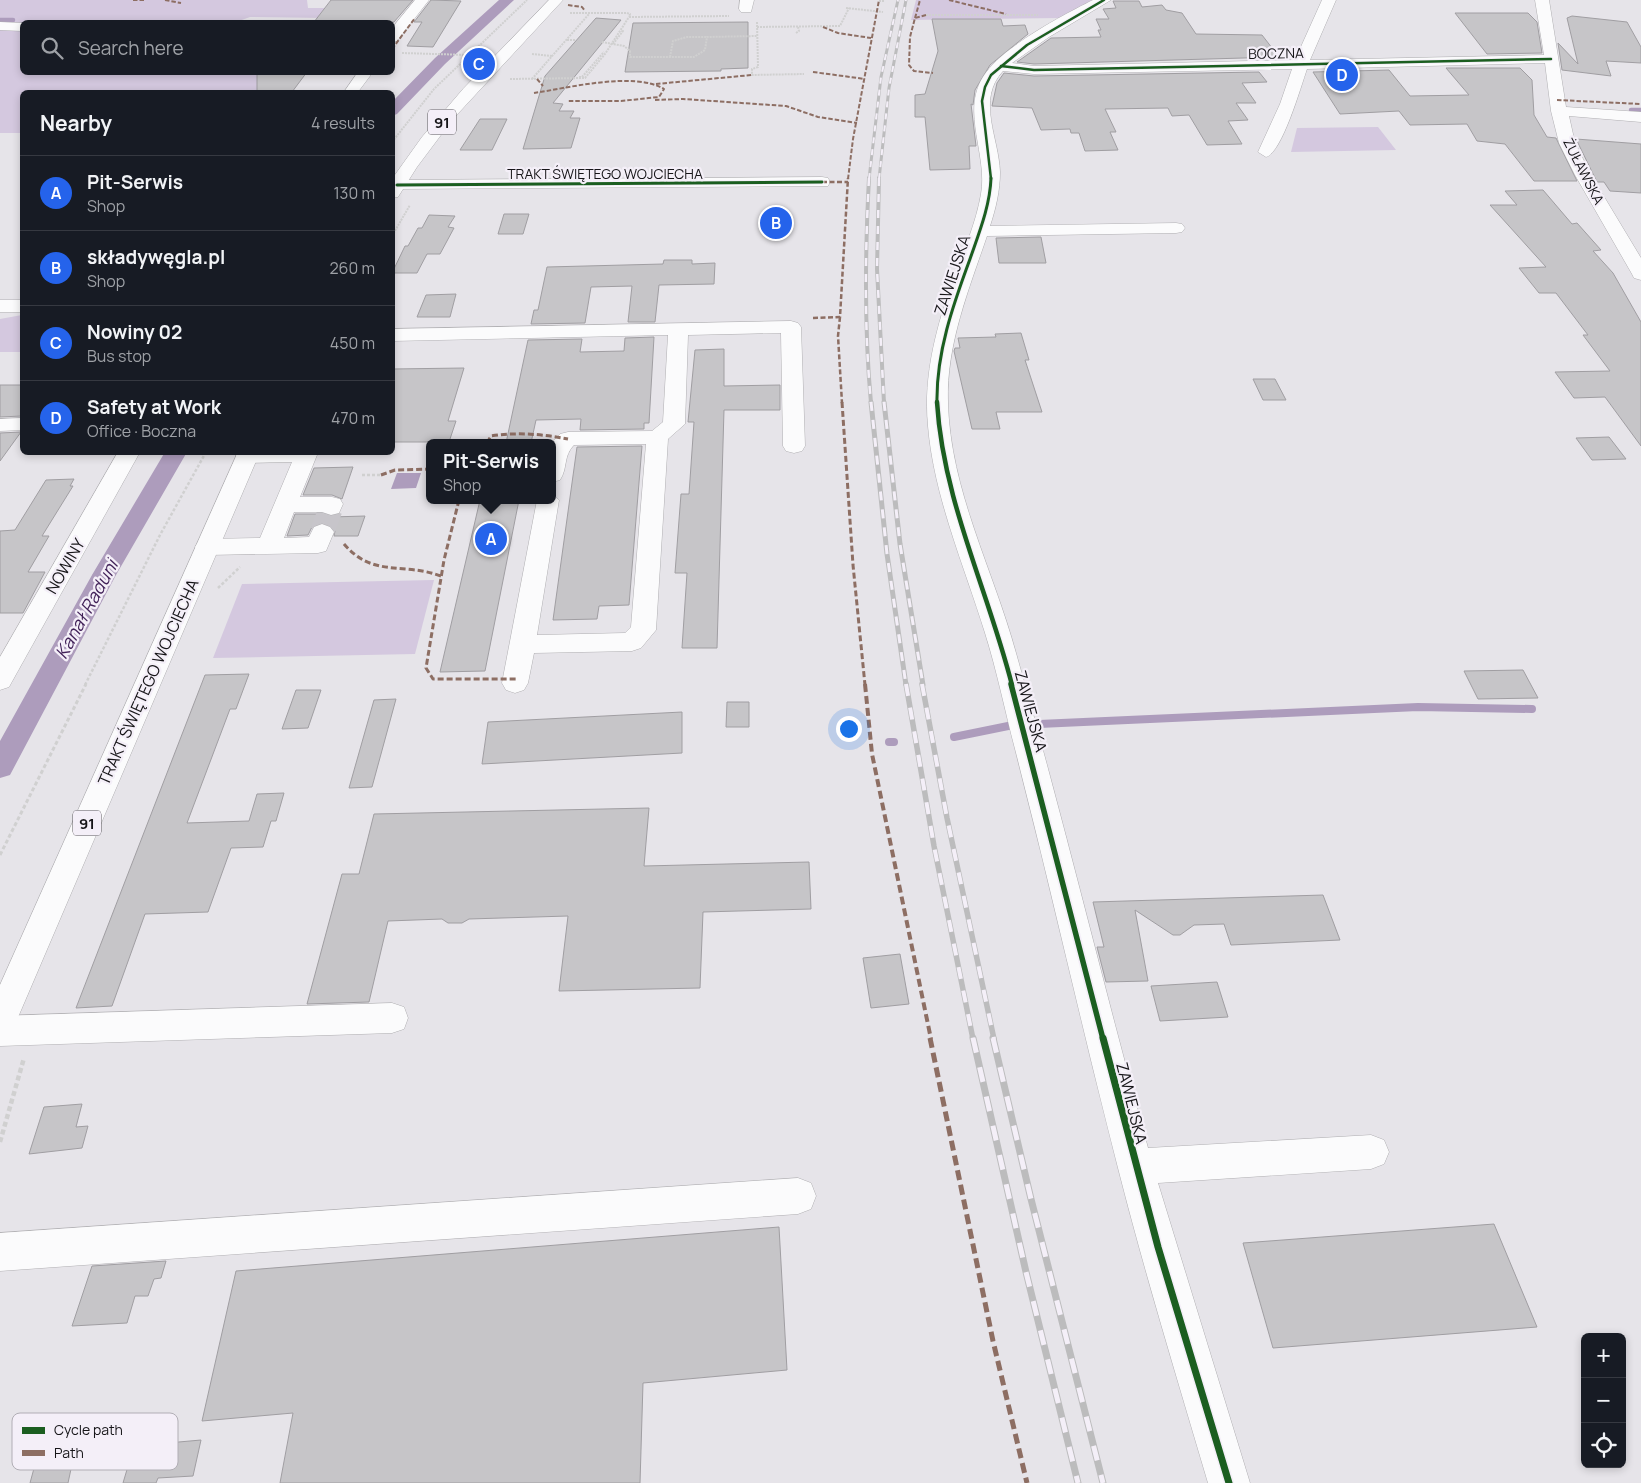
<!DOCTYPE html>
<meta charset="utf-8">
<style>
:root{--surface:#171b24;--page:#242831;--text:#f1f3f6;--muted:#9ea1a6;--line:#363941;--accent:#2563eb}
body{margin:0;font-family:Manrope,sans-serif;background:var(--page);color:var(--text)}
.controls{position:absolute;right:15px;bottom:15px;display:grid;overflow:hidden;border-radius:8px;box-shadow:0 2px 8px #0003}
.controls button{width:45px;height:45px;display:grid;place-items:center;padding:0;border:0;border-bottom:1px solid var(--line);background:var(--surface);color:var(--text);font:25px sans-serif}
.you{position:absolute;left:848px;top:728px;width:18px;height:18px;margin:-12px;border:4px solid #fff;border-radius:50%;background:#1a73e8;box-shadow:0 0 0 8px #1a73e833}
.badge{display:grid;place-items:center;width:32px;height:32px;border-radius:50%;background:var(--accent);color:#fff;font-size:16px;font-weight:700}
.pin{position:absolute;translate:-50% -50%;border:2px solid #fff;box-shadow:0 1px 5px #0006}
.popup{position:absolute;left:426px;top:439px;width:130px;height:65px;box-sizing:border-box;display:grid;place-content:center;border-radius:8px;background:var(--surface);filter:drop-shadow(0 1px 4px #0005);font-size:16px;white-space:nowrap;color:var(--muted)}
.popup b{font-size:19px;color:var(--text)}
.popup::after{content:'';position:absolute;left:50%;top:100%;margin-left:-10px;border:10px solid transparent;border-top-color:var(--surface)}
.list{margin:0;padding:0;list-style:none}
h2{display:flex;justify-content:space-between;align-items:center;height:65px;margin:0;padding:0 20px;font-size:21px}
h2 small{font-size:16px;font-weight:400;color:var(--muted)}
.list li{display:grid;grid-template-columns:32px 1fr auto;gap:15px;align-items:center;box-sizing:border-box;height:75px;padding:0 20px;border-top:1px solid var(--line)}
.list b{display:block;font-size:19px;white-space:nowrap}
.list p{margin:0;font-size:16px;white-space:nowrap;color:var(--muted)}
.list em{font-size:16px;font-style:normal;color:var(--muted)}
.icon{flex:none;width:28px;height:28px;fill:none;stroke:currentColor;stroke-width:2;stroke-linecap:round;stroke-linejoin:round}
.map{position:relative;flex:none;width:1641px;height:1483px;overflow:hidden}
.search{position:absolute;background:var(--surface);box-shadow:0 2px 8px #0003;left:20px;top:20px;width:375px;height:55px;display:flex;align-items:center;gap:12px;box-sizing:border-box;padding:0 18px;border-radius:8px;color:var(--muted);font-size:19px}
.panel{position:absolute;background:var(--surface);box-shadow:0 2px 8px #0003;left:20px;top:90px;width:375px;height:365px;border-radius:8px}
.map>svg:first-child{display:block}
.green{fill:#d4c8df}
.water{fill:#ad9cbc}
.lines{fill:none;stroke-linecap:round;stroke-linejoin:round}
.stream-far1{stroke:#ad9cbc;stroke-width:4.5}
.stream{stroke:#ad9cbc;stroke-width:8}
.canal{fill:#ad9cbc;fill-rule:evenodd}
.building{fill:#c6c5c8;stroke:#a09ea2}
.minor-tunnel{stroke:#c7c5ca;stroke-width:24;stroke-dasharray:24 12;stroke-linecap:butt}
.minor-casing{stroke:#b0afb2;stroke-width:1}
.major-casing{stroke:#b0afb2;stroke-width:1}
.path-far3{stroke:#d0d0d0;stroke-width:2;stroke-dasharray:2 1;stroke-linecap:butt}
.path-far2{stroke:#d0d0d0;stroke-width:2.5;stroke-dasharray:3 2;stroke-linecap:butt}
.path-far1{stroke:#d0d0d0;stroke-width:3;stroke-dasharray:4 2.5;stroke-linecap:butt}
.path{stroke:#d0d0d0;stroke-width:4.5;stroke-dasharray:5 3;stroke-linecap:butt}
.minor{fill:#fbfbfc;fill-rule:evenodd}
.major{fill:#fbfbfc;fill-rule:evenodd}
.rail-far4-casing{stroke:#bcbcbd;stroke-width:3}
.rail-far3-casing{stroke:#bcbcbd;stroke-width:4}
.rail-far2-casing{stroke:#bcbcbd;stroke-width:5}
.rail-far1-casing{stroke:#bcbcbd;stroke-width:5.5}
.rail-casing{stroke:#bcbcbd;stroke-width:7}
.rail-far4{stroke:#f4eff8;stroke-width:2;stroke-dasharray:6;stroke-linecap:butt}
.rail-far3{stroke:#f4eff8;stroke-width:2.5;stroke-dasharray:8;stroke-linecap:butt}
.rail-far2{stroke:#f4eff8;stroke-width:3;stroke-dasharray:9;stroke-linecap:butt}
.rail-far1{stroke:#f4eff8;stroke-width:4;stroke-dasharray:12;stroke-linecap:butt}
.rail{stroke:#f4eff8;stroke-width:5;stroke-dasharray:15;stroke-linecap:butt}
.quiet-far4{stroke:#8d6e63;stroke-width:2;stroke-dasharray:4.5 2;stroke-linecap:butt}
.quiet-far3{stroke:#8d6e63;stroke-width:2.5;stroke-dasharray:5 2.5;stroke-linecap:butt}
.quiet-far2{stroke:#8d6e63;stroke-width:3;stroke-dasharray:6 3;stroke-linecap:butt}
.quiet-far1{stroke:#8d6e63;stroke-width:4;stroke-dasharray:8 4;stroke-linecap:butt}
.quiet{stroke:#8d6e63;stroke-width:5;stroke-dasharray:10 5;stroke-linecap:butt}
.cycleway-far4-casing{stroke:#f4eff8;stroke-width:4.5}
.cycleway-far3-casing{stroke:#f4eff8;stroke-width:5}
.cycleway-far2-casing{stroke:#f4eff8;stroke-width:7}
.cycleway-far1-casing{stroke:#f4eff8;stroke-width:9}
.cycleway-casing{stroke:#f4eff8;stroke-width:10}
.cycleway-far4{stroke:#1b5e20;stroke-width:2.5}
.cycleway-far3{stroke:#1b5e20;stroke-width:3}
.cycleway-far2{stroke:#1b5e20;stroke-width:4.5}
.cycleway-far1{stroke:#1b5e20;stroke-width:5.5}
.cycleway{stroke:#1b5e20;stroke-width:7}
.labels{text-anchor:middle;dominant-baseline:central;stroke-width:4.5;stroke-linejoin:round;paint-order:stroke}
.far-street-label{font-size:14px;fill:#161518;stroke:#f4eff8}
.shield{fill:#f4eff8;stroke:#59565b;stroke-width:1}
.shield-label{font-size:15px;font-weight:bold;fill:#161518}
.street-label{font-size:16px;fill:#161518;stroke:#f4eff8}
.water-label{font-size:18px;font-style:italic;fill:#422259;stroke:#f4eff8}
.key{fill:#f4eff8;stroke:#b1aeb5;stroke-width:1}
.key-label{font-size:14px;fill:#161518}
</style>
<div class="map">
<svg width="1641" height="1483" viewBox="0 0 1641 1483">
<rect width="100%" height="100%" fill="#e6e4e9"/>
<g class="green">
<polygon points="0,0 307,0 308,8 403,8 395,19 250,17 236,22 0,24"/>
<polygon points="916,0 1096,0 1062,18 911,20"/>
<polygon points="0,29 22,31 22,72 279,73 258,90 22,92 22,133 0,133"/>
<polygon points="1378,127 1396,150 1291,152 1297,128"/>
<polygon points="22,315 22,352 0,352 0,319"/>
<polygon points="434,580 415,654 213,658 242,584"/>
</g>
<polygon class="water" points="397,473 421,473 416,488 391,489"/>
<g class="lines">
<g class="stream-far1">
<polyline points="0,20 13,20"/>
<polyline points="1631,110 1641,110"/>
</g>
<g class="stream">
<polyline points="1039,724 1418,707 1532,709"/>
<polyline points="954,737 1013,725"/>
<polyline points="889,742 894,742"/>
</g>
<g class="canal">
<polygon points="499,0 514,0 445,64 397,114 392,116 392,102 435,58"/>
<polygon points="165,452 187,452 116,575 10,775 0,778 0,741 92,575"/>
</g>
</g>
<g class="building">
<polygon points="331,0 413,0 394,22 314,22"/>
<polygon points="431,0 461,1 433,47 407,46 422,22 414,22"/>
<polygon points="1113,1 1139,1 1142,7 1162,5 1166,10 1182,13 1196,34 1262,35 1279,57 1034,64 1017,62 1051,38 1101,37 1098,30 1101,30 1096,19 1109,19 1103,9 1116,8"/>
<polygon points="1455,13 1528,13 1537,22 1542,53 1487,54"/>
<polygon points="1572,16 1627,22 1641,47 1641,63 1606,61 1611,76 1562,70 1558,43 1578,64 1567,18"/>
<polygon points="596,18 621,20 553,103 563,104 559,111 574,111 570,118 580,118 571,148 523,149 545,76"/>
<polygon points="932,19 1001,19 1003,26 1025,25 1028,34 990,65 975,90 973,105 971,104 976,146 969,146 970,169 930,170 925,117 915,117 915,95 925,94 938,51"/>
<polygon points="748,22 748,68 721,69 721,71 625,72 633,23"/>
<polygon points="1446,68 1520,68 1532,80 1534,115 1547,137 1556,138 1577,181 1534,181 1505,144 1477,141 1467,124 1410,125 1399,111 1340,114 1313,72 1389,70 1410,96 1469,95"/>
<polygon points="257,72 307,72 292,92 257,92"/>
<polygon points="1259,72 1267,82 1242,83 1256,103 1236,103 1248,120 1228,121 1242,144 1207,145 1189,115 1172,116 1168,108 1105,109 1116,132 1110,132 1118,150 1085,151 1079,133 1071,133 1070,129 1041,130 1032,108 992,106 997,83 1004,73 1034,76"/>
<polygon points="480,119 507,119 492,150 460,150"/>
<polygon points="1576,139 1641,144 1641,193 1610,191 1604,182 1597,182"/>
<polygon points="1543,190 1572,224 1577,223 1601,250 1593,251 1613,273 1641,322 1641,446 1605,397 1574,398 1555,372 1610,371 1583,335 1588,335 1556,293 1539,293 1519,268 1546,267 1490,205 1517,205 1505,191"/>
<polygon points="504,214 529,214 523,234 498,234"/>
<polygon points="429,215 455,216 448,227 454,228 440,254 427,254 417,273 392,273 405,246 408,246 418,228 422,228"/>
<polygon points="1041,237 1046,263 999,263 996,238"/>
<polygon points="664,260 692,260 692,264 715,263 714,284 659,285 655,322 628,322 632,286 591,287 585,323 531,324 534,310 538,310 547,267 663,264"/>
<polygon points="456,294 450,317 417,317 426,295"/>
<polygon points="1021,333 1029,360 1025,360 1042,412 996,412 1000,429 972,429 954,351 955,348 960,348 958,338 996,337 995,334"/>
<polygon points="654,337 649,423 644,423 644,429 580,430 581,419 536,420 531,443 506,443 528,340 582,339 580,352 624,351 625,338"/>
<polygon points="724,349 724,386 780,385 780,410 724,410 717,648 682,648 687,573 675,573 681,494 689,494 694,422 688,422 695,350"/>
<polygon points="464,368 448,421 456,421 449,442 392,442 392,369"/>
<polygon points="1253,379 1275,379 1286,400 1263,400"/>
<polygon points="0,385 22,385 22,416 0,417"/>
<polygon points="21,432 0,461 0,433"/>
<polygon points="1609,437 1626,459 1592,460 1576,438"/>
<polygon points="642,446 629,605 599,606 597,619 553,620 577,447"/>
<polygon points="353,467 342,499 332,495 303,495 314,468"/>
<polygon points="74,479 70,486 73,486 42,536 49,536 28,572 45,572 23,613 0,613 0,531 15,530 46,480"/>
<polygon points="480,500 519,500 485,671 440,672"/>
<polygon points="295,514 322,514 331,517 365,516 358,536 334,536 335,531 331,526 323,522 313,525 308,535 287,536"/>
<polygon points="1523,670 1538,698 1478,699 1464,671"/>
<polygon points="249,674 236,709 230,709 187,823 249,821 257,794 284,793 276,821 271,821 263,847 231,848 208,912 145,914 112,1006 76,1008 205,675"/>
<polygon points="296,690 321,690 308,728 282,729"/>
<polygon points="396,699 372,787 349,788 374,700"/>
<polygon points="727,702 749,702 749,727 726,727"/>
<polygon points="682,712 682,753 482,764 488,722"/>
<polygon points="649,808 644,866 809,862 811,909 703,912 700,988 559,991 568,916 469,919 462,923 448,923 442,919 388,921 369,1002 307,1004 342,874 359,874 374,814"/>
<polygon points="1323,895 1340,940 1231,945 1224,924 1194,925 1180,935 1173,935 1135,910 1148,981 1106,982 1097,947 1104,947 1093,902"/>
<polygon points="900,954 909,1004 871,1008 863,958"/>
<polygon points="1217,982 1228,1017 1160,1021 1151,986"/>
<polygon points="82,1104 76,1127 88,1126 82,1148 29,1154 44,1107"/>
<polygon points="1494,1224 1537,1327 1273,1348 1243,1243"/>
<polygon points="779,1227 787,1370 643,1383 640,1483 280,1483 293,1413 202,1421 236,1271"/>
<polygon points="166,1261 161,1278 154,1279 148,1296 135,1296 127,1323 72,1326 92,1266"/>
<polygon points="201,1440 193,1476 158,1478 156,1483 123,1483 134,1446"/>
<polygon points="74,1455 68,1483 30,1483 36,1461"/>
</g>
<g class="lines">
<polyline class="minor-tunnel" points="322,532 331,508"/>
<g class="minor-casing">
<g id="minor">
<polygon points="415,0 429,0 397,41 392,42 392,28"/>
<polygon points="740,0 754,0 751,12 741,12 739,9"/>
<path d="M1093 0H1111L1049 37 1012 63 1034 66 1295 60 1322 0H1336L1310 60 1544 55 1535 0H1549L1566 107 1641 112V122L1569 116 1575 143 1591 175 1641 258V280L1634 278 1632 274 1575 175 1559 143 1551 111 1545 63 1307 69C1301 86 1282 153 1266 157L1258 152 1280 104 1292 69 1034 74 1003 71C976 100 999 138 1000 172 1000 190 996 208 990 226L1176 223 1182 224 1185 228 1182 232 1176 233 987 236C969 289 946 345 948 402 950 490 993 569 1016 653 1063 817 1103 984 1148 1148L1371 1135 1384 1140 1389 1152 1384 1164 1371 1169 1158 1183 1250 1483H1208C1177 1378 1145 1274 1118 1168 1082 1029 1051 888 1015 749 1005 711 997 671 985 633 964 565 934 497 928 426 923 374 937 325 954 277 964 250 976 223 981 194 988 156 961 112 983 77 1000 48 1063 15 1093 0Z"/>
<polygon points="0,22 22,23 22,31 0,30"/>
<polygon points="358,72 373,72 358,92 344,92"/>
<polygon points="822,177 828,178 830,182 828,186 392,189 392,181 397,180"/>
<rect x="0" y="300" width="22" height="12"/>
<path d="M791 321 798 323 801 327 805 446 802 451 794 453 786 451 783 446 781 333 688 335 685 424 668 439 656 630 641 648 632 651 534 653 528 683 524 690 515 693 506 690 502 683 537 500H552V494L559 500 537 635 625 633 631 627 646 444 574 445C563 456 568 468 560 480L552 482 551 443 560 434 568 432 652 431 663 422 668 335 392 341V329Z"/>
<polygon points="22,418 22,430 0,431 0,419"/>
<polygon points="118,452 140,452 9,687 0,690 0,657"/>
<polygon points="238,452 315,452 317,455 300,497 332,497 340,499 343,504 339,513 331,515 322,512 294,512 284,538 309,537 314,527 322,524 330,527 334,532 326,551 318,553 207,555 199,553 195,547 199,541 207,539 260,538 292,462 247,463 239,461 236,456"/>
<polygon points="392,1003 404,1007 408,1018 404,1029 392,1033 0,1046 0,1016"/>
<polygon points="798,1178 811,1183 816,1196 811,1209 798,1214 0,1271 0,1233"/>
</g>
</g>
<g class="major-casing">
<g id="major">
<polygon points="549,0 563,0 453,119 417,167 398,197 392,198 392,179 422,137 463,89"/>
<polygon points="238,452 260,452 16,1022 12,1033 0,1037 0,985"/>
</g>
</g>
<g class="path-far3">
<polyline points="879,1 885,1"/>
<polyline points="846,8 883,12"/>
<polyline points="570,13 627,13 630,14 629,17"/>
<polyline points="926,15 1038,15"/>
<polyline points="629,17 729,16"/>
<polyline points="757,22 758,67 752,69 752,75 804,74"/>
<polyline points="757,27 840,26 849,8"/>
<polyline points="796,33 799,31 798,27"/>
<polyline points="567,40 576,40"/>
<polyline points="602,42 624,46 630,51 630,57 694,57 705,50 707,37 757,36"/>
<polyline points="613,44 623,31 621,31"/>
<polyline points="402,53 468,55"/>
<polyline points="532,54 552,56"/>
<polyline points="670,57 673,41 687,37 707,37"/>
<polyline points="579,77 582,77 604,52"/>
<polyline points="510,79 585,78 605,54 629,17"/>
<polyline points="532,79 589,14"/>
<polyline points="392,142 434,89 527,0"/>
<polyline points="392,236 410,205"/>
</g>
<g class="path-far2">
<polyline points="362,475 381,475"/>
<polyline points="218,588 240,567"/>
<polyline points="85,685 160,535 206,452"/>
</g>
<polyline class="path-far1" points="0,855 86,684"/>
<polyline class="path" points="0,1142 24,1058"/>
<use href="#minor" class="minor"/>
<use href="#major" class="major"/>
<g class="rail-far4-casing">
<g id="rail-far4">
<polyline points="869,179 881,77 898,0"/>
<polyline points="879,179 889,88 906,0"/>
</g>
</g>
<g class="rail-far3-casing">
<g id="rail-far3">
<path d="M869 178C865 253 864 328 871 403"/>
<polyline points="879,178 877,269 884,403"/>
</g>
</g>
<g class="rail-far2-casing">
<g id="rail-far2">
<polyline points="871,402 887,554 906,685"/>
<polyline points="884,402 900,544 923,685"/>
</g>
</g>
<g class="rail-far1-casing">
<g id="rail-far1">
<polyline points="906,684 934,846 973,1039"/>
<polyline points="922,684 947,818 994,1039"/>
</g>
</g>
<g class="rail-casing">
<g id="rail">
<polyline points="973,1038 1026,1272 1078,1483"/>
<polyline points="993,1038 1031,1199 1103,1483"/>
</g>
</g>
<use href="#rail-far4" class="rail-far4"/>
<use href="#rail-far3" class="rail-far3"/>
<use href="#rail-far2" class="rail-far2"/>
<use href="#rail-far1" class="rail-far1"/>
<use href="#rail" class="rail"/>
<g class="quiet-far4">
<polyline points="133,0 145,0"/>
<polyline points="165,0 181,3"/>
<polyline points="949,0 1006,14"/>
<polyline points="568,5 582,7 585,11"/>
<polyline points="926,15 915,18 910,37 909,65 914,71 933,73"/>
<polyline points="915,18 920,0"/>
<polyline points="823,27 838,33 871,38"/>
<polyline points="392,49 415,18"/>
<polyline points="813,72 865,79"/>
<polyline points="537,79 543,86"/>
<polyline points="656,84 752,75"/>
<path d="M534 93C568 88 634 71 664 89L659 97 621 101H568"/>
<polyline points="655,100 683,99 786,106 818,117 857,123"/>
<polyline points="1557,100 1641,104"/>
<polyline points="848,179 853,139 879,0"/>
</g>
<g class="quiet-far3">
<polyline points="822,182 848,182"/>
<polyline points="840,317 838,336 842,403"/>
<polyline points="813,318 840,317 848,178"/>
</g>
<g class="quiet-far2">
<polyline points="842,402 853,565 865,685"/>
<path d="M487 443 491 436C517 432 542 434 568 439"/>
<polyline points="381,475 395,470 430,469"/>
<polyline points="459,500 444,560 426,668 433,679 516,679"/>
<path d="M344 544C373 578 403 562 441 576"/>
</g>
<polyline class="quiet-far1" points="865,684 872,754 931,1039"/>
<polyline class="quiet" points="930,1038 993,1341 1027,1483"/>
<g class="cycleway-far4-casing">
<g id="cycleway-far4">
<polyline points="1001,66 1034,70 1551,59"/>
<polyline points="991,179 982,101 985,87 991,75 1027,45 1104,0"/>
</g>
</g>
<g class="cycleway-far3-casing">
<g id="cycleway-far3">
<polyline points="397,185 822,182"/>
<path d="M937 403C936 353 953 305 970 259 979 233 990 206 991 178"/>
</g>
</g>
<g class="cycleway-far2-casing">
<path id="cycleway-far2" d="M937 402C943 501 988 590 1012 685"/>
</g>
<g class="cycleway-far1-casing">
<polyline id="cycleway-far1" points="1011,684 1103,1039"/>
</g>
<g class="cycleway-casing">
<polyline id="cycleway" points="1103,1038 1158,1247 1229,1483"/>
</g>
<use href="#cycleway-far4" class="cycleway-far4"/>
<use href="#cycleway-far3" class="cycleway-far3"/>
<use href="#cycleway-far2" class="cycleway-far2"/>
<use href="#cycleway-far1" class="cycleway-far1"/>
<use href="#cycleway" class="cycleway"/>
</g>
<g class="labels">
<g class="far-street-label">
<text transform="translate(1276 53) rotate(-1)">BOCZNA</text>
<text transform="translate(1584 171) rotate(63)">ŻUŁAWSKA</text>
<text x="605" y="173">TRAKT ŚWIĘTEGO WOJCIECHA</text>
</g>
<g class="shield">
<rect x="428" y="109.5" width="28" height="25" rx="4"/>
<rect x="73" y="810.5" width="28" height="25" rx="4"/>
</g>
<g class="shield-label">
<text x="442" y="122">91</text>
<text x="87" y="823">91</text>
</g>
<g class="street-label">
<text transform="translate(952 275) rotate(-72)">ZAWIEJSKA</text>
<text transform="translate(65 566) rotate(-60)">NOWINY</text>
<text transform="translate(148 682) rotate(-66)">TRAKT ŚWIĘTEGO WOJCIECHA</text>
<text transform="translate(1031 711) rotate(75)">ZAWIEJSKA</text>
<text transform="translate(1132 1103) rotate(76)">ZAWIEJSKA</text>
</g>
<g class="water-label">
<text transform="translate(86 609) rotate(-61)">Kanał Raduni</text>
</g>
</g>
<rect x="12" y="1413" width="166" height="57" rx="8" class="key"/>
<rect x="22" y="1427" width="23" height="7" fill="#1b5e20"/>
<rect x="22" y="1450" width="23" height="6" fill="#8d6e63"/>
<g class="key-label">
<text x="54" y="1435">Cycle path</text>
<text x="54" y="1458">Path</text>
</g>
</svg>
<div class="controls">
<button>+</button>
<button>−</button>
<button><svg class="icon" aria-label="locate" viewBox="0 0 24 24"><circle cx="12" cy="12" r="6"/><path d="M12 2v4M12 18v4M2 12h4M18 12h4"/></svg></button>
</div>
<div class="you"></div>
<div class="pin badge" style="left:491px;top:539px">A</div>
<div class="popup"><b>Pit-Serwis</b>Shop</div>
<div class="pin badge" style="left:776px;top:223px">B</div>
<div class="pin badge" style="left:479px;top:64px">C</div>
<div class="pin badge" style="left:1342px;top:75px">D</div>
<div class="search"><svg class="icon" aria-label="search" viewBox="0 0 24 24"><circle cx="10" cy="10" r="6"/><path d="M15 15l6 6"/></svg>Search here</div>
<section class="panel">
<h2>Nearby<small>4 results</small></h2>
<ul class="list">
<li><span class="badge">A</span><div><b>Pit-Serwis</b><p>Shop</p></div><em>130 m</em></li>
<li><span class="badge">B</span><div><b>składywęgla.pl</b><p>Shop</p></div><em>260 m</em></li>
<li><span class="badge">C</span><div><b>Nowiny 02</b><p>Bus stop</p></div><em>450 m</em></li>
<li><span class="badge">D</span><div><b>Safety at Work</b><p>Office · Boczna</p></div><em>470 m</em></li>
</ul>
</section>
</div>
